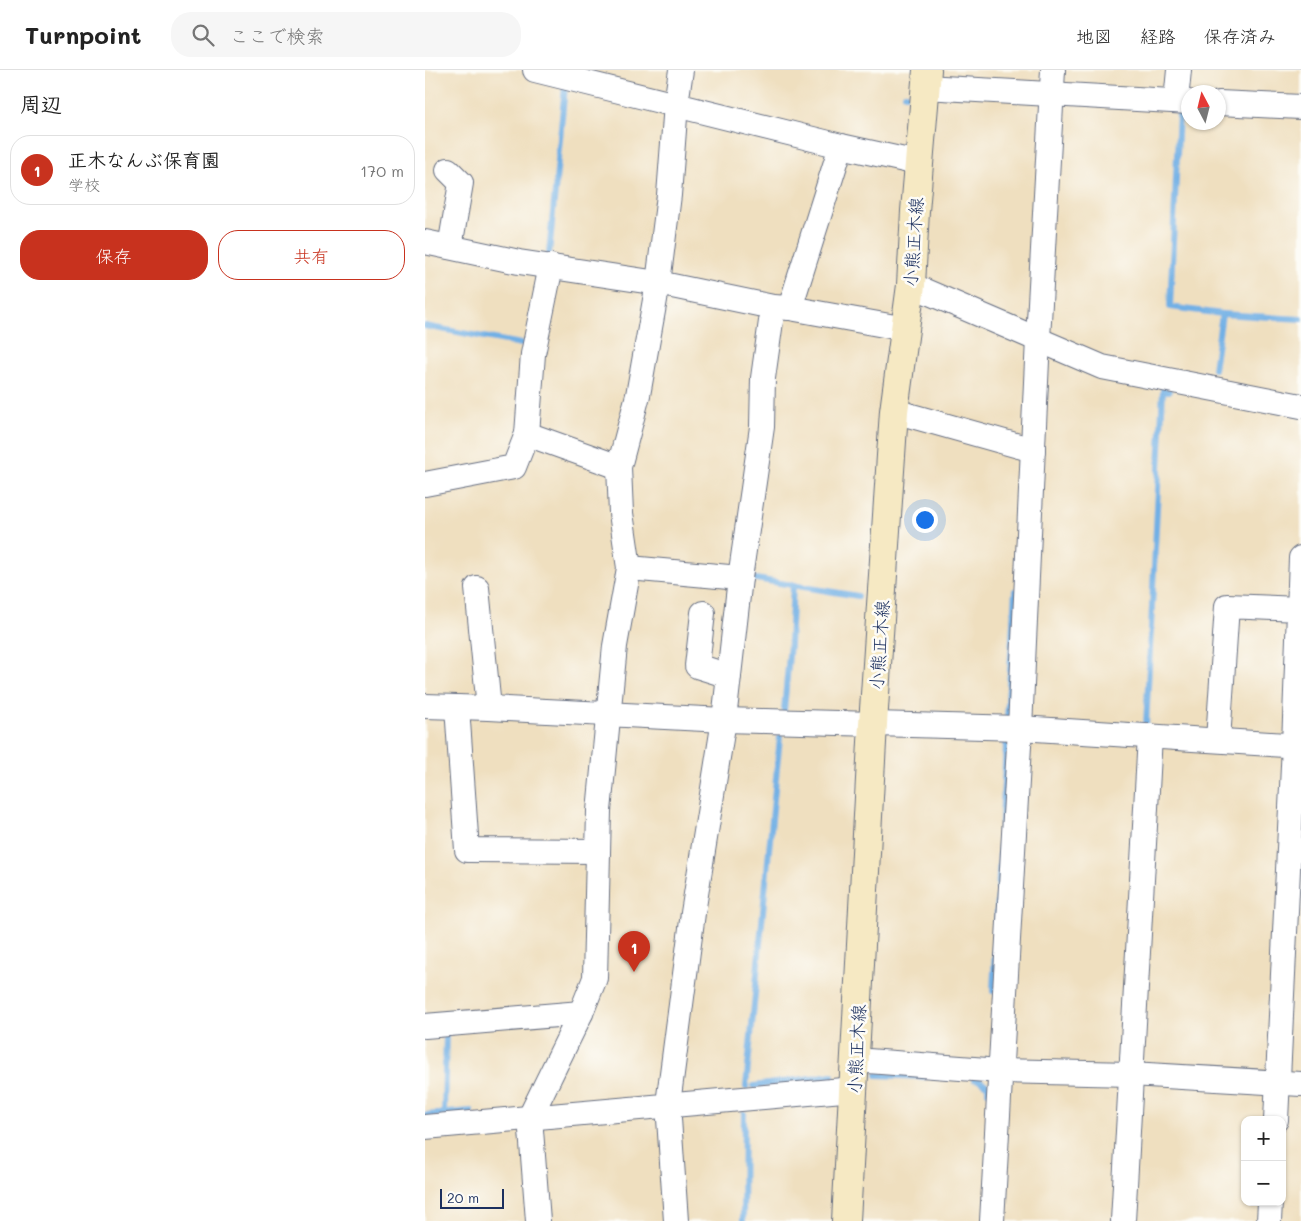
<!DOCTYPE html>
<html lang="ja">
<meta charset="utf-8">
<style>
:root{--surface:#fff;--page:#f6f6f6;--text:#222;--muted:#767676;--line:#e0e0e0;--accent:#c8321e}
body{margin:0;font-family:Mali,"Klee One",sans-serif;background:var(--page);color:var(--text)}
.controls{position:absolute;right:15px;bottom:15px;display:grid;overflow:hidden;border-radius:10px;box-shadow:0 1px 4px #0004}
.controls button{width:45px;height:45px;display:grid;place-items:center;padding:0;border:0;border-bottom:1px solid var(--line);background:var(--surface);color:var(--text);font:25px sans-serif}
.compass{position:absolute;left:756px;top:15px;width:45px;height:45px;border-radius:50%;background:var(--surface);box-shadow:0 1px 4px #0004;rotate:353deg}
.scale{position:absolute;left:15px;bottom:12px;width:64px;box-sizing:border-box;padding-left:5px;border:2px solid #1b2f5e;border-top:0;font-size:14px;line-height:18px;white-space:nowrap;color:#1b2f5e;-webkit-text-stroke:4px #fdfcf7;paint-order:stroke}
.you{position:absolute;left:499px;top:449px;width:18px;height:18px;margin:-12px;border:4px solid #fff;border-radius:50%;background:#1a73e8;box-shadow:0 0 0 8px #1a73e833}
.badge{display:grid;place-items:center;width:32px;height:32px;border-radius:50%;background:var(--accent);color:#fff;font-size:16px;font-weight:700}
.pin{position:absolute;translate:-50% -41px;filter:drop-shadow(0 1px 2px #0008)}
.pin::after{content:'';position:absolute;top:26px;width:18px;height:15px;background:inherit;clip-path:polygon(0 0,100% 0,50% 100%)}
.list{margin:0;padding:0;list-style:none}
h2{display:flex;justify-content:space-between;align-items:center;height:65px;margin:0;padding:0 20px;font-size:21px}
h2 small{font-size:16px;font-weight:400;color:var(--muted)}
.list li{display:grid;grid-template-columns:32px 1fr auto;gap:15px;align-items:center;box-sizing:border-box;height:70px;margin:0 10px 10px;padding:0 10px;border:1px solid var(--line);border-radius:20px}
.list b{display:block;font-size:19px;white-space:nowrap}
.list p{margin:0;font-size:16px;white-space:nowrap;color:var(--muted)}
.list em{font-size:16px;font-style:normal;color:var(--muted)}
.actions{display:flex;gap:10px;padding:15px 20px}
.actions a{flex:1;padding:11px 0;border:1px solid var(--accent);border-radius:20px;text-align:center;font-size:18px;color:var(--accent)}
.actions .main{background:var(--accent);color:#fff}
.icon{flex:none;width:28px;height:28px;fill:none;stroke:currentColor;stroke-width:2;stroke-linecap:round;stroke-linejoin:round}
.map{position:relative;flex:none;width:876px;height:1151px;overflow:hidden}
header{display:flex;align-items:center;gap:30px;box-sizing:border-box;height:70px;padding:0 25px;background:var(--surface);border-bottom:1px solid var(--line)}
header strong{font-size:24px}
nav{display:flex;gap:28px;margin-inline-start:auto;font-size:18px}
.search{width:350px;height:45px;background:var(--page);display:flex;align-items:center;gap:12px;box-sizing:border-box;padding:0 18px;border-radius:20px;color:var(--muted);font-size:19px}
main{display:flex}
aside{flex:1;background:var(--surface)}
.map>svg:first-child{display:block}
.lines{fill:none;stroke-linecap:round;stroke-linejoin:round}
.stream{stroke:#72b0e5;stroke-width:6}
.minor-casing{stroke:#656d80;stroke-width:26}
.secondary-casing{stroke:#656d80;stroke-width:30}
.minor{stroke:#fff;stroke-width:24}
.secondary{stroke:#f6e9c3;stroke-width:28}
.labels{text-anchor:middle;dominant-baseline:central;stroke-width:5;stroke-linejoin:round;paint-order:stroke}
.street-label{font-size:18px;fill:#1b2f5e;stroke:#fdfcf7}
</style>
<header>
<strong>Turnpoint</strong>
<div class="search"><svg class="icon" aria-label="search" viewBox="0 0 24 24"><circle cx="10" cy="10" r="6"/><path d="M15 15l6 6"/></svg>ここで検索</div>
<nav><a>地図</a><a>経路</a><a>保存済み</a></nav>
</header>
<main>
<aside>
<h2>周辺<small></small></h2>
<ul class="list">
<li><span class="badge">1</span><div><b>正木なんぶ保育園</b><p>学校</p></div><em>170 m</em></li>
</ul>
<div class="actions"><a class="main">保存</a><a>共有</a></div>
</aside>
<div class="map">
<svg width="876" height="1151" viewBox="0 0 876 1151">
<rect width="100%" height="100%" fill="#fdfcf7"/>
<filter id="ink" filterUnits="userSpaceOnUse"><feTurbulence type="fractalNoise" baseFrequency=".02" numOctaves="2"/><feDisplacementMap in="SourceGraphic" scale="10" xChannelSelector="R" yChannelSelector="G"/><feConvolveMatrix kernelMatrix="1 2 1 2 8 2 1 2 1" color-interpolation-filters="sRGB"/></filter>
<filter id="wash" filterUnits="userSpaceOnUse"><feTurbulence type="fractalNoise" baseFrequency=".0096" numOctaves="4" result="noise"/><feDisplacementMap in="SourceGraphic" scale="20" xChannelSelector="R" yChannelSelector="G"/><feGaussianBlur stdDeviation="1.12" result="paint"/><feColorMatrix in="noise" values="0 0 0 0 0 0 0 0 0 0 0 0 0 0 0 0 0 1.4 0 .05"/><feComposite in="paint" operator="in"/></filter>
<g filter="url(#wash)">
<rect width="100%" height="100%" fill="#efdfbf"/>
<g class="lines">
<g class="stream">
<polyline points="480,25 482,25"/>
<polyline points="754,42 745,237 797,244 789,299"/>
<polyline points="124,184 140,16"/>
<polyline points="797,244 876,249"/>
<polyline points="0,256 102,275 103,273"/>
<polyline points="325,508 433,526"/>
<polyline points="359,640 365,574 368,515"/>
<polyline points="582,649 590,521"/>
<polyline points="715,656 721,656 738,320 744,321"/>
<polyline points="568,921 581,675"/>
<polyline points="452,1005 499,1007"/>
<polyline points="549,1009 554,1010 563,1016 563,1022"/>
<polyline points="329,1016 407,1005"/>
<polyline points="321,1017 355,667"/>
<polyline points="19,1043 21,963"/>
<polyline points="1,1045 46,1041"/>
<polyline points="318,1151 319,1044"/>
</g>
</g>
</g>
<g filter="url(#ink)">
<g class="lines">
<g class="minor-casing">
<g id="minor">
<polyline points="110,0 416,76 493,93"/>
<polyline points="500,17 764,32"/>
<polyline points="751,31 754,0"/>
<polyline points="794,33 876,37"/>
<polyline points="23,100 36,113 25,177"/>
<polyline points="0,172 94,192 233,213 348,237 365,238 481,259"/>
<polyline points="486,215 677,297 876,336"/>
<polyline points="365,238 416,76"/>
<polyline points="469,341 608,380"/>
<polyline points="102,364 194,397"/>
<polyline points="0,414 89,397 102,364 108,284 126,196"/>
<polyline points="204,498 315,508"/>
<polyline points="52,518 64,638"/>
<polyline points="278,543 272,596 304,606"/>
<polyline points="0,636 64,638 299,650 595,658 876,676"/>
<polyline points="32,637 42,780 173,781"/>
<polyline points="793,670 802,536 874,539"/>
<polyline points="0,956 156,943"/>
<polyline points="430,990 575,1001 706,1004 876,1014"/>
<polyline points="851,1050 869,675 876,488"/>
<polyline points="0,1057 429,1019"/>
<polyline points="113,1151 105,1047 156,943 170,908 174,741 190,576 204,498 196,443 194,397 213,325 233,213 244,125 251,34 256,0"/>
<polyline points="251,1151 243,1034 268,843 299,650 315,508 337,357 338,308 348,237"/>
<polyline points="567,1151 595,658 613,269 628,0"/>
<polyline points="698,1151 725,666"/>
<polyline points="844,1151 845,1132"/>
</g>
</g>
<g class="secondary-casing">
<polyline id="secondary" points="421,1151 448,654 469,341 486,215 490,141 502,0"/>
</g>
<use href="#minor" class="minor"/>
<use href="#secondary" class="secondary"/>
</g>
</g>
<g class="labels">
<g class="street-label">
<text transform="translate(488 172) rotate(-86)">小熊正木線</text>
<text transform="translate(454 575) rotate(-86)">小熊正木線</text>
<text transform="translate(431 979) rotate(-87)">小熊正木線</text>
</g>
</g>
</svg>
<div class="controls">
<button>+</button>
<button>−</button>
</div>
<svg class="compass" viewBox="-18 -18 36 36"><path d="M0-13l5 13h-10z" fill="#e53935"/><path d="M0 13l5-13h-10z" fill="#767676"/></svg>
<div class="scale">20 m</div>
<div class="you"></div>
<div class="pin badge" style="left:209px;top:902px">1</div>
</div>
</main>
